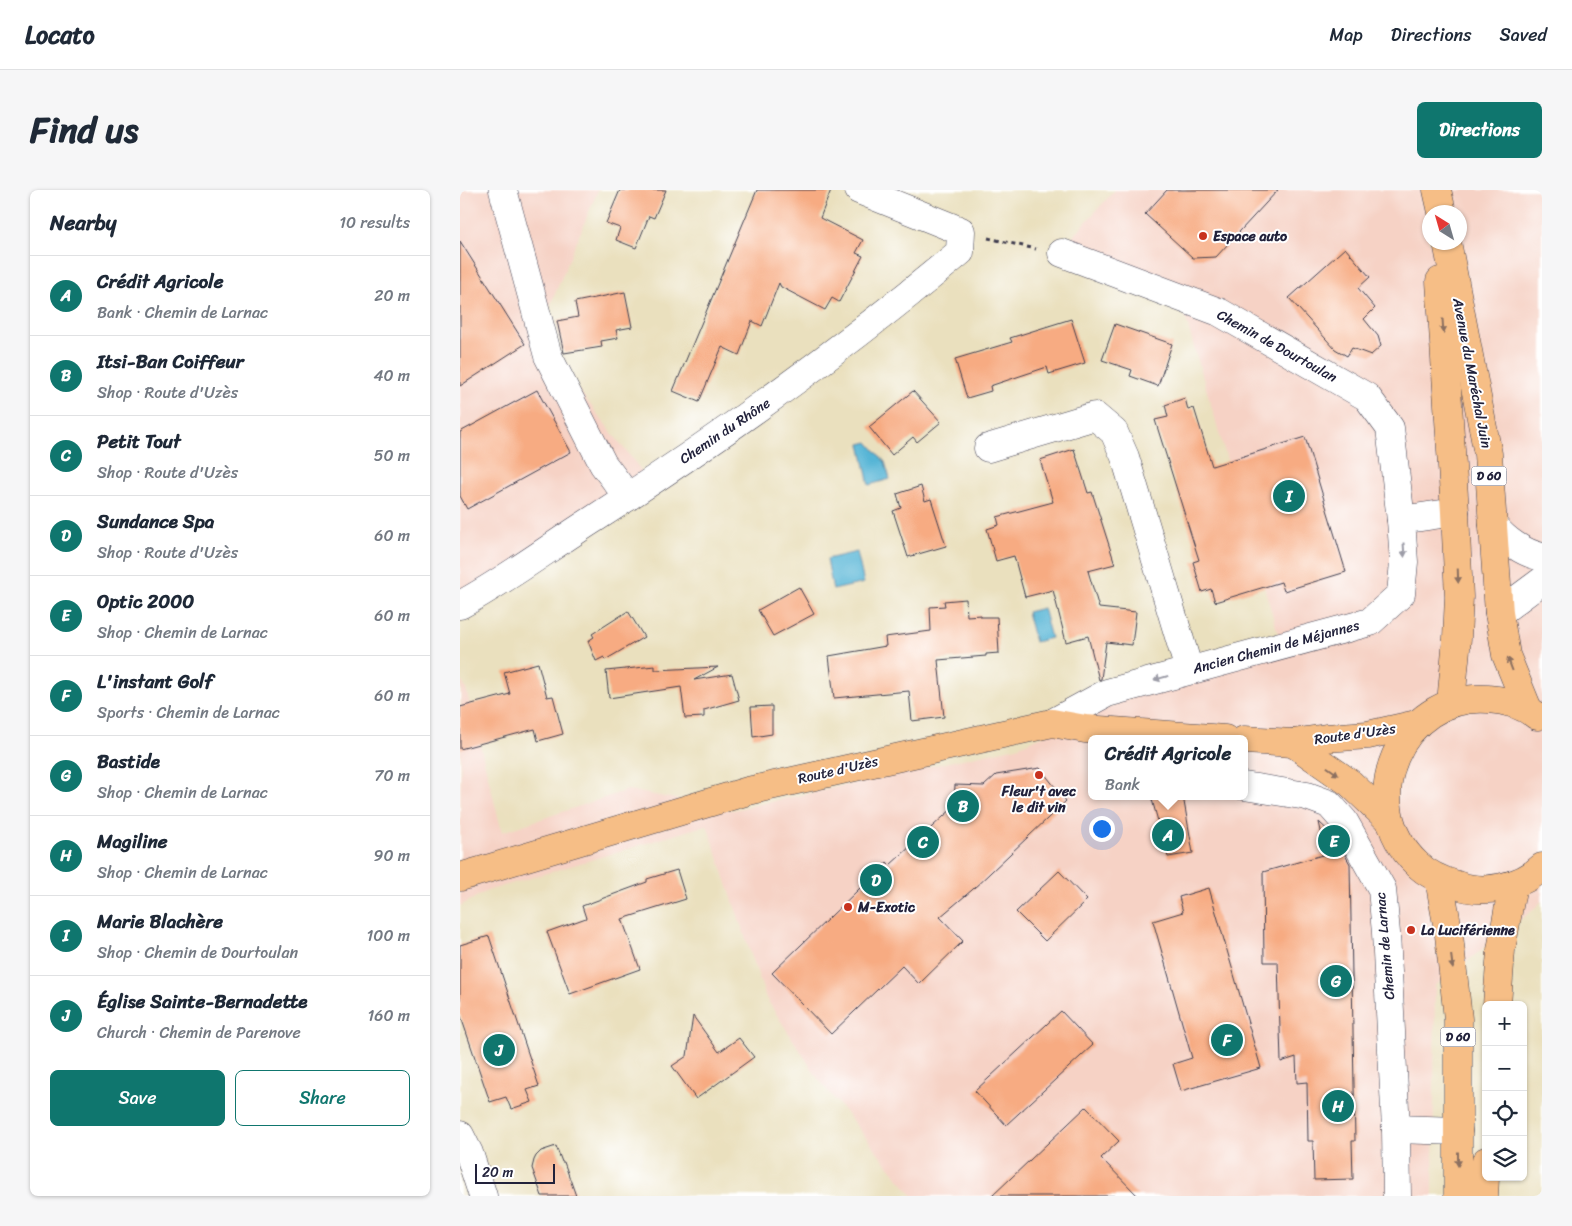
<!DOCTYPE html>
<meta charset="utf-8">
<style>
:root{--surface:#fff;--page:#f6f6f7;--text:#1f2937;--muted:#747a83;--line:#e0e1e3;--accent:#0f766e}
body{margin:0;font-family:Sriracha,sans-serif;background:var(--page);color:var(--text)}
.controls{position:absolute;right:15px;bottom:15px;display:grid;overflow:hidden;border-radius:8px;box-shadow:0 1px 4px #0004}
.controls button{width:45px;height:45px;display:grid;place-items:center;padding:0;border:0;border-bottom:1px solid var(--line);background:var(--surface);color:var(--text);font:25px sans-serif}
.compass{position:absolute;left:962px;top:15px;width:45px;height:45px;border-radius:50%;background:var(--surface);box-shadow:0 1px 4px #0004;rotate:323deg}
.scale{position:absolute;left:15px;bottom:12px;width:80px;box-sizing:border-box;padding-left:5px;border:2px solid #22223b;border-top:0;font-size:14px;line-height:18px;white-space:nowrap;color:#22223b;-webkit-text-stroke:4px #fff;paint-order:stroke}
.you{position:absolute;left:641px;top:638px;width:18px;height:18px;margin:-12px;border:4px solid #fff;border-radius:50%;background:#1a73e8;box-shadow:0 0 0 8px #1a73e833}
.badge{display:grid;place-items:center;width:32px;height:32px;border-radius:50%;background:var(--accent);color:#fff;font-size:16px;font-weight:700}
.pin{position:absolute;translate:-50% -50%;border:2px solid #fff;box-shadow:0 1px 5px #0006}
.popup{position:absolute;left:628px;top:545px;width:160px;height:65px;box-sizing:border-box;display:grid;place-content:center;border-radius:8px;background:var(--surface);filter:drop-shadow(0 1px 4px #0005);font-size:16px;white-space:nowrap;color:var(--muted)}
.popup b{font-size:19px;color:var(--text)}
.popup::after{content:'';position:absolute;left:50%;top:100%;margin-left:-10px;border:10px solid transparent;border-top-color:var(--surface)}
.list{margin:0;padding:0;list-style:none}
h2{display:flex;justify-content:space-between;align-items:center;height:65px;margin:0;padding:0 20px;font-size:21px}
h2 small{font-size:16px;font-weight:400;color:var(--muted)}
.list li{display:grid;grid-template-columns:32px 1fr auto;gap:15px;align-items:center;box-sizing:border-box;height:80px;padding:0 20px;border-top:1px solid var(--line)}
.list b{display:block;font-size:19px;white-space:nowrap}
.list p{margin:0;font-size:16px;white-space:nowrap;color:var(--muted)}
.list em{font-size:16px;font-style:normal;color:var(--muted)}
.actions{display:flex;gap:10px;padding:15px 20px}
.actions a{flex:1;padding:11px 0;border:1px solid var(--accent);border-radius:8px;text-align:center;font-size:18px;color:var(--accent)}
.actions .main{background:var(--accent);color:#fff}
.icon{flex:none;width:28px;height:28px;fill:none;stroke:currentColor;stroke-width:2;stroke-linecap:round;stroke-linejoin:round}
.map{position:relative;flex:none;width:1082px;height:1006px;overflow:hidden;border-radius:8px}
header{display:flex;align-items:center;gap:30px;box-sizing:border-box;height:70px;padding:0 25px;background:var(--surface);border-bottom:1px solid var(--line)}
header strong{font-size:24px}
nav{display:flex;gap:28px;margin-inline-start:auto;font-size:18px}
.intro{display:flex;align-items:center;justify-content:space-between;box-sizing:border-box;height:120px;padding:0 30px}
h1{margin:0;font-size:35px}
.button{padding:12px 22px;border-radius:8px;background:var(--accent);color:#fff;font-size:18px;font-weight:700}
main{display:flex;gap:30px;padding:0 30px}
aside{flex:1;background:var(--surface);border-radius:8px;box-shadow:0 1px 4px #0004}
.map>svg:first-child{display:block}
.built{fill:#f6d2c5;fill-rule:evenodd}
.water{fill:#57b5d6;stroke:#3c6c88}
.building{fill:#f7ab82}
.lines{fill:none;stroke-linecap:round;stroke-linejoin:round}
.minor-casing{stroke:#403e4f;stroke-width:29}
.major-casing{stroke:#403e4f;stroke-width:29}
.path{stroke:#403e4f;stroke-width:3;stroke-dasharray:4 4;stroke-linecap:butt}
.minor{stroke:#fff;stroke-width:28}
.major{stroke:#f6be86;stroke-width:28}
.oneway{fill:#8c7060}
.oneway2{fill:#9c9ca7}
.poi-dot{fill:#c8321e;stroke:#fff;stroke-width:2}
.labels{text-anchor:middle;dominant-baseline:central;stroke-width:4;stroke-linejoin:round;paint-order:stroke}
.shield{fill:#fff;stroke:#646476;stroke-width:1}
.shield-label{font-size:12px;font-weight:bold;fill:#22223b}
.poi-label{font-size:14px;font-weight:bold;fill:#22223b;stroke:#fff;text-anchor:start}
.street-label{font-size:14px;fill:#22223b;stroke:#fff}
</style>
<header>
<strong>Locato</strong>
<nav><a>Map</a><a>Directions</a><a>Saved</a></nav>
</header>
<div class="intro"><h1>Find us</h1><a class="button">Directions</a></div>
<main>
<aside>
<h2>Nearby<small>10 results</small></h2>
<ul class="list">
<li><span class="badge">A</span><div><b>Crédit Agricole</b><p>Bank · Chemin de Larnac</p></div><em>20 m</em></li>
<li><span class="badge">B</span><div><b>Itsi-Ban Coiffeur</b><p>Shop · Route d'Uzès</p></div><em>40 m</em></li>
<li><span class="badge">C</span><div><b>Petit Tout</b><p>Shop · Route d'Uzès</p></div><em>50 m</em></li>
<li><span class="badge">D</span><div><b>Sundance Spa</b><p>Shop · Route d'Uzès</p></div><em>60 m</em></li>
<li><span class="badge">E</span><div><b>Optic 2000</b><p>Shop · Chemin de Larnac</p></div><em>60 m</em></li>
<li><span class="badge">F</span><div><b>L'instant Golf</b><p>Sports · Chemin de Larnac</p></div><em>60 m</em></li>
<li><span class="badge">G</span><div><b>Bastide</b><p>Shop · Chemin de Larnac</p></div><em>70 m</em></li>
<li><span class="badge">H</span><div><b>Magiline</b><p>Shop · Chemin de Larnac</p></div><em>90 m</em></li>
<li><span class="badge">I</span><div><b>Marie Blachère</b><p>Shop · Chemin de Dourtoulan</p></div><em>100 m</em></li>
<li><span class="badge">J</span><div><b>Église Sainte-Bernadette</b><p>Church · Chemin de Parenove</p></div><em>160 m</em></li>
</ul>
<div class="actions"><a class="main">Save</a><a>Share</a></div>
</aside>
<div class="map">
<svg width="1082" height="1006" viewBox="0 0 1082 1006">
<rect width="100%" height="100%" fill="#fff"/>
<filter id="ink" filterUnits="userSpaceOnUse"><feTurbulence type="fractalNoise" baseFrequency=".02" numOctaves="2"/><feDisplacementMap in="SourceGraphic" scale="10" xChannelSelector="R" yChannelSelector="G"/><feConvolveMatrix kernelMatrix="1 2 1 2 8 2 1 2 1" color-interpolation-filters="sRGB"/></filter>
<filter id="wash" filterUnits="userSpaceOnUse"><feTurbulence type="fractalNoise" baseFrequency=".0096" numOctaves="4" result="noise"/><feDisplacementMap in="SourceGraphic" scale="20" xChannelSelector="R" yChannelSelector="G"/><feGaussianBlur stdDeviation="1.12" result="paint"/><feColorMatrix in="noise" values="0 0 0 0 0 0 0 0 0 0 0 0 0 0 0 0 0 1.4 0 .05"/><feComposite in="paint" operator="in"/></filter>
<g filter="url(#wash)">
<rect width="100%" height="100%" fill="#eae0be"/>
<g class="built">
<polygon points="0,0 138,0 85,128 101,177 187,288 0,409"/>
<path d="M655 0H1082V711L1073 720 975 796 973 1006H453L357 887 306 808 247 635 27 701 0 716 1 490 6 499 42 642 168 600 273 620 557 557 818 444 717 99 605 55ZM969 22H999V52H969ZM632 549H784V606H632Z"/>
</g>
<g class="water">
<polygon points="408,252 425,272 430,289 409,295 400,254"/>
<polygon points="397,362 404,393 373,400 367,369"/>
<polygon points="583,418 591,448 575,452 567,422"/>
</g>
<g id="blocks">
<g class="building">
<polygon points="160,0 206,0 194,28 189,26 176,58 156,50 160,38 146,33"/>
<polygon points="297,0 371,0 360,28 403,50 396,63 403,66 379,112 372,108 365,120 321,97 319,93 302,136 292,131 279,165 262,157 239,212 213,201"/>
<polygon points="707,0 818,0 756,67 733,68 685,24"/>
<polygon points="0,51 65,154 0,196"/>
<polygon points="885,58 910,87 898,98 915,118 904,129 918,146 921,156 911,165 892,158 887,166 875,159 829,108"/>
<polygon points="165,102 172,137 156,140 158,148 141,151 142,157 104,163 97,131 118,127 115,112"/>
<polygon points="611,129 625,173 589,184 587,177 530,196 531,201 507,208 495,169 552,152 550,148"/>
<polygon points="655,134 712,154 698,196 670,186 672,180 642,170"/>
<polygon points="77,200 111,262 7,319 0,306 0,242"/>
<polygon points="453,201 481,232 457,252 453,247 432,265 409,237"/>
<polygon points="725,208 728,220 734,218 752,276 845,247 886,382 824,401 821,392 755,412 751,399 742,402 733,372 739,370 695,230 708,227 705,215"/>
<polygon points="614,259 628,303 632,302 655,374 628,381 639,418 676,422 672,455 646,452 641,489 639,490 628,446 606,452 593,400 565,407 554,366 536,371 527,339 539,335 537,327 593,312 580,270"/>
<polygon points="461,296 465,311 471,309 486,356 448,367 433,321 441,318 437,304"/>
<polygon points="339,397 354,424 313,446 298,420"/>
<polygon points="506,409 507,426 521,425 521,427 537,427 539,463 526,464 526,466 478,470 484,527 452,531 449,501 374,508 369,466 426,456 425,447 471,441 470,417 485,416 484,411"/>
<polygon points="168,421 184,447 145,470 144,467 136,471 128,451 134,447 132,444"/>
<polygon points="78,473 87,507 93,506 103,544 78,551 75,539 0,559 0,517 50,504 44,482"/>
<polygon points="195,476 195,480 258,477 234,490 272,484 279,510 244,520 244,527 225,528 221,497 149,508 146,481"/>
<polygon points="312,516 312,544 293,547 291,517"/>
<polygon points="580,578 606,611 512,700 480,727 503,751 459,794 442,776 371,844 312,783 427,672 430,675 494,617 495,595 524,596 536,585"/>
<polygon points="691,606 723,606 733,663 708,667"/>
<polygon points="859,632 875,647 890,674 895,951 892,951 893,989 854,990 853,951 848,951 847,892 837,893 836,867 821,872 818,772 804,772 803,682 866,664"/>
<polygon points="217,680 226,709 162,729 180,779 110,804 87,742 126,728 122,716 187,692 187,689"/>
<polygon points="599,681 627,710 585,751 556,722"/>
<polygon points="749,698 801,878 721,901 713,874 732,868 693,731 723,722 719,707"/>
<polygon points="29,746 79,896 67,900 72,912 51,919 46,907 30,912 0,824 0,755"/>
<polygon points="601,821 633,855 546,935 515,901"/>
<polygon points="233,826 259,862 279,848 294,867 236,909 212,876 227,866"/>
<polygon points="626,917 659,951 641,968 678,1006 532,1006"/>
<polygon points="96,956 102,972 104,972 116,1006 82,1006 72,978 74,970 76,966 81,961"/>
</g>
</g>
</g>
<g filter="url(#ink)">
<use href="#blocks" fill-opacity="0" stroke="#403e4f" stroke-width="1"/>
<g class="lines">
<g class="minor-casing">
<g id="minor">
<polyline points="43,0 88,166 143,274 168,307"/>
<polyline points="602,63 759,122 907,207 930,238 941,330"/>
<polyline points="528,258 635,226 654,242 665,267 729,480"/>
<path d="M1033 335C1045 350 1063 363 1082 367"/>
<path d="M0 415C46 390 90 357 134 329 261 247 384 159 500 62L501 41 399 0"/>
<polyline points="1039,423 1082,391"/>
<polyline points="592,533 647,503 910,432 941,404 944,372 941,330 995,322"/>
<polyline points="784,596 847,606 869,614 884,631 922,699 926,743 936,939"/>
<polyline points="0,945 9,963 23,1006"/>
<polyline points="937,1006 936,939 998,941"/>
</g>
</g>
<g class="major-casing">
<g id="major">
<polyline points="977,0 982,22"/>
<polyline points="987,52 1028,264 1039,423 1046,465 1068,519"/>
<polyline points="980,91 995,322 999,407 997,448 991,513"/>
<path d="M1077 526C1063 515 1046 510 1028 509 939 503 893 614 957 674 968 685 983 691 997 695 1024 705 1061 697 1082 677"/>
<polyline points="784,550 833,553 866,548 908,545 957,534"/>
<polyline points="833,553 890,593 930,631"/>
<polyline points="0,687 288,601 592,533 625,539 765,549"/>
<polyline points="979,689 989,745 998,829 998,1006"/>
<polyline points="1037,815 1041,760 1053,694"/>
<polyline points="1024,1006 1026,971"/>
</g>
</g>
<polyline class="path" points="528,48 576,59"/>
<use href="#minor" class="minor"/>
<use href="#major" class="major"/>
</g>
<defs><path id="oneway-solid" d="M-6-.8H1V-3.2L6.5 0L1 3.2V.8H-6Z" transform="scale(1.25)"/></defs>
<g class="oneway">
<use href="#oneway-solid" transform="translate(983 136) rotate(86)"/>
<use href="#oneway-solid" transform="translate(998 386) rotate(88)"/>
<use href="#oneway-solid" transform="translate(1050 474) rotate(-111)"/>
<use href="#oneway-solid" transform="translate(873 581) rotate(35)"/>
<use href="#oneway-solid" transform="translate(992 772) rotate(83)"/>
<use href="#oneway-solid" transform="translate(998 969) rotate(90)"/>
</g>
<g class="oneway2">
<use href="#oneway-solid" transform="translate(944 360) rotate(86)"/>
<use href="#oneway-solid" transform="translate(701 488) rotate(164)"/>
</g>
</g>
<g class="poi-dot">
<circle cx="743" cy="46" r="5"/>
<circle cx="579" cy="585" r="5"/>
<circle cx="388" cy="717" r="5"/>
<circle cx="951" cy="740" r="5"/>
</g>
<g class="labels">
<g class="shield">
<rect x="1011.5" y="276.5" width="35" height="19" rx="4"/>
<rect x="980.5" y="837.5" width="35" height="19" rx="4"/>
</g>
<g class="shield-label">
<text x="1029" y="286">D 60</text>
<text x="998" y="847">D 60</text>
</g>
<g class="poi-label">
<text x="753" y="46">Espace auto</text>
<text x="579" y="601" text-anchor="middle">Fleur't avec<tspan x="579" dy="16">le dit vin</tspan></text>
<text x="398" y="717">M-Exotic</text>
<text x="961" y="740">La Luciférienne</text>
</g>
<g class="street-label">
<text transform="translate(817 156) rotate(29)">Chemin de Dourtoulan</text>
<text transform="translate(1012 183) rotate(79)">Avenue du Maréchal Juin</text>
<text transform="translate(265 241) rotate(-34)">Chemin du Rhône</text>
<text transform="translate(816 457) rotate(-15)">Ancien Chemin de Méjannes</text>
<text transform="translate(895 544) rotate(-8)">Route d'Uzès</text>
<text transform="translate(378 580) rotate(-13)">Route d'Uzès</text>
<text transform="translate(925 756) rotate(-95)">Chemin de Larnac</text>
</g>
</g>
</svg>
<div class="controls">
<button>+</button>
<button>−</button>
<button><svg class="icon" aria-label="locate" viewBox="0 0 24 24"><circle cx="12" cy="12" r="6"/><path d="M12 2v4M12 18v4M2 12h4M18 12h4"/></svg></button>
<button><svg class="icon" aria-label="layers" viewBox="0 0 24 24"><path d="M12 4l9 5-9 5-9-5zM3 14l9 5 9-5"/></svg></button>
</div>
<svg class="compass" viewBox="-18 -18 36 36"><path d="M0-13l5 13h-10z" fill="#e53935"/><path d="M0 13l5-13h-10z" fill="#747a83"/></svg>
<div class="scale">20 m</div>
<div class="you"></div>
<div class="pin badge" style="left:708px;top:645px">A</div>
<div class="popup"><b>Crédit Agricole</b>Bank</div>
<div class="pin badge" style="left:503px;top:616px">B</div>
<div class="pin badge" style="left:463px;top:652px">C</div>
<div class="pin badge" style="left:416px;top:690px">D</div>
<div class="pin badge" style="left:874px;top:651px">E</div>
<div class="pin badge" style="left:767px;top:850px">F</div>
<div class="pin badge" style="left:876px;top:791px">G</div>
<div class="pin badge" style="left:878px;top:916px">H</div>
<div class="pin badge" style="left:829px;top:306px">I</div>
<div class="pin badge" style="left:39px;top:860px">J</div>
</div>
</main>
